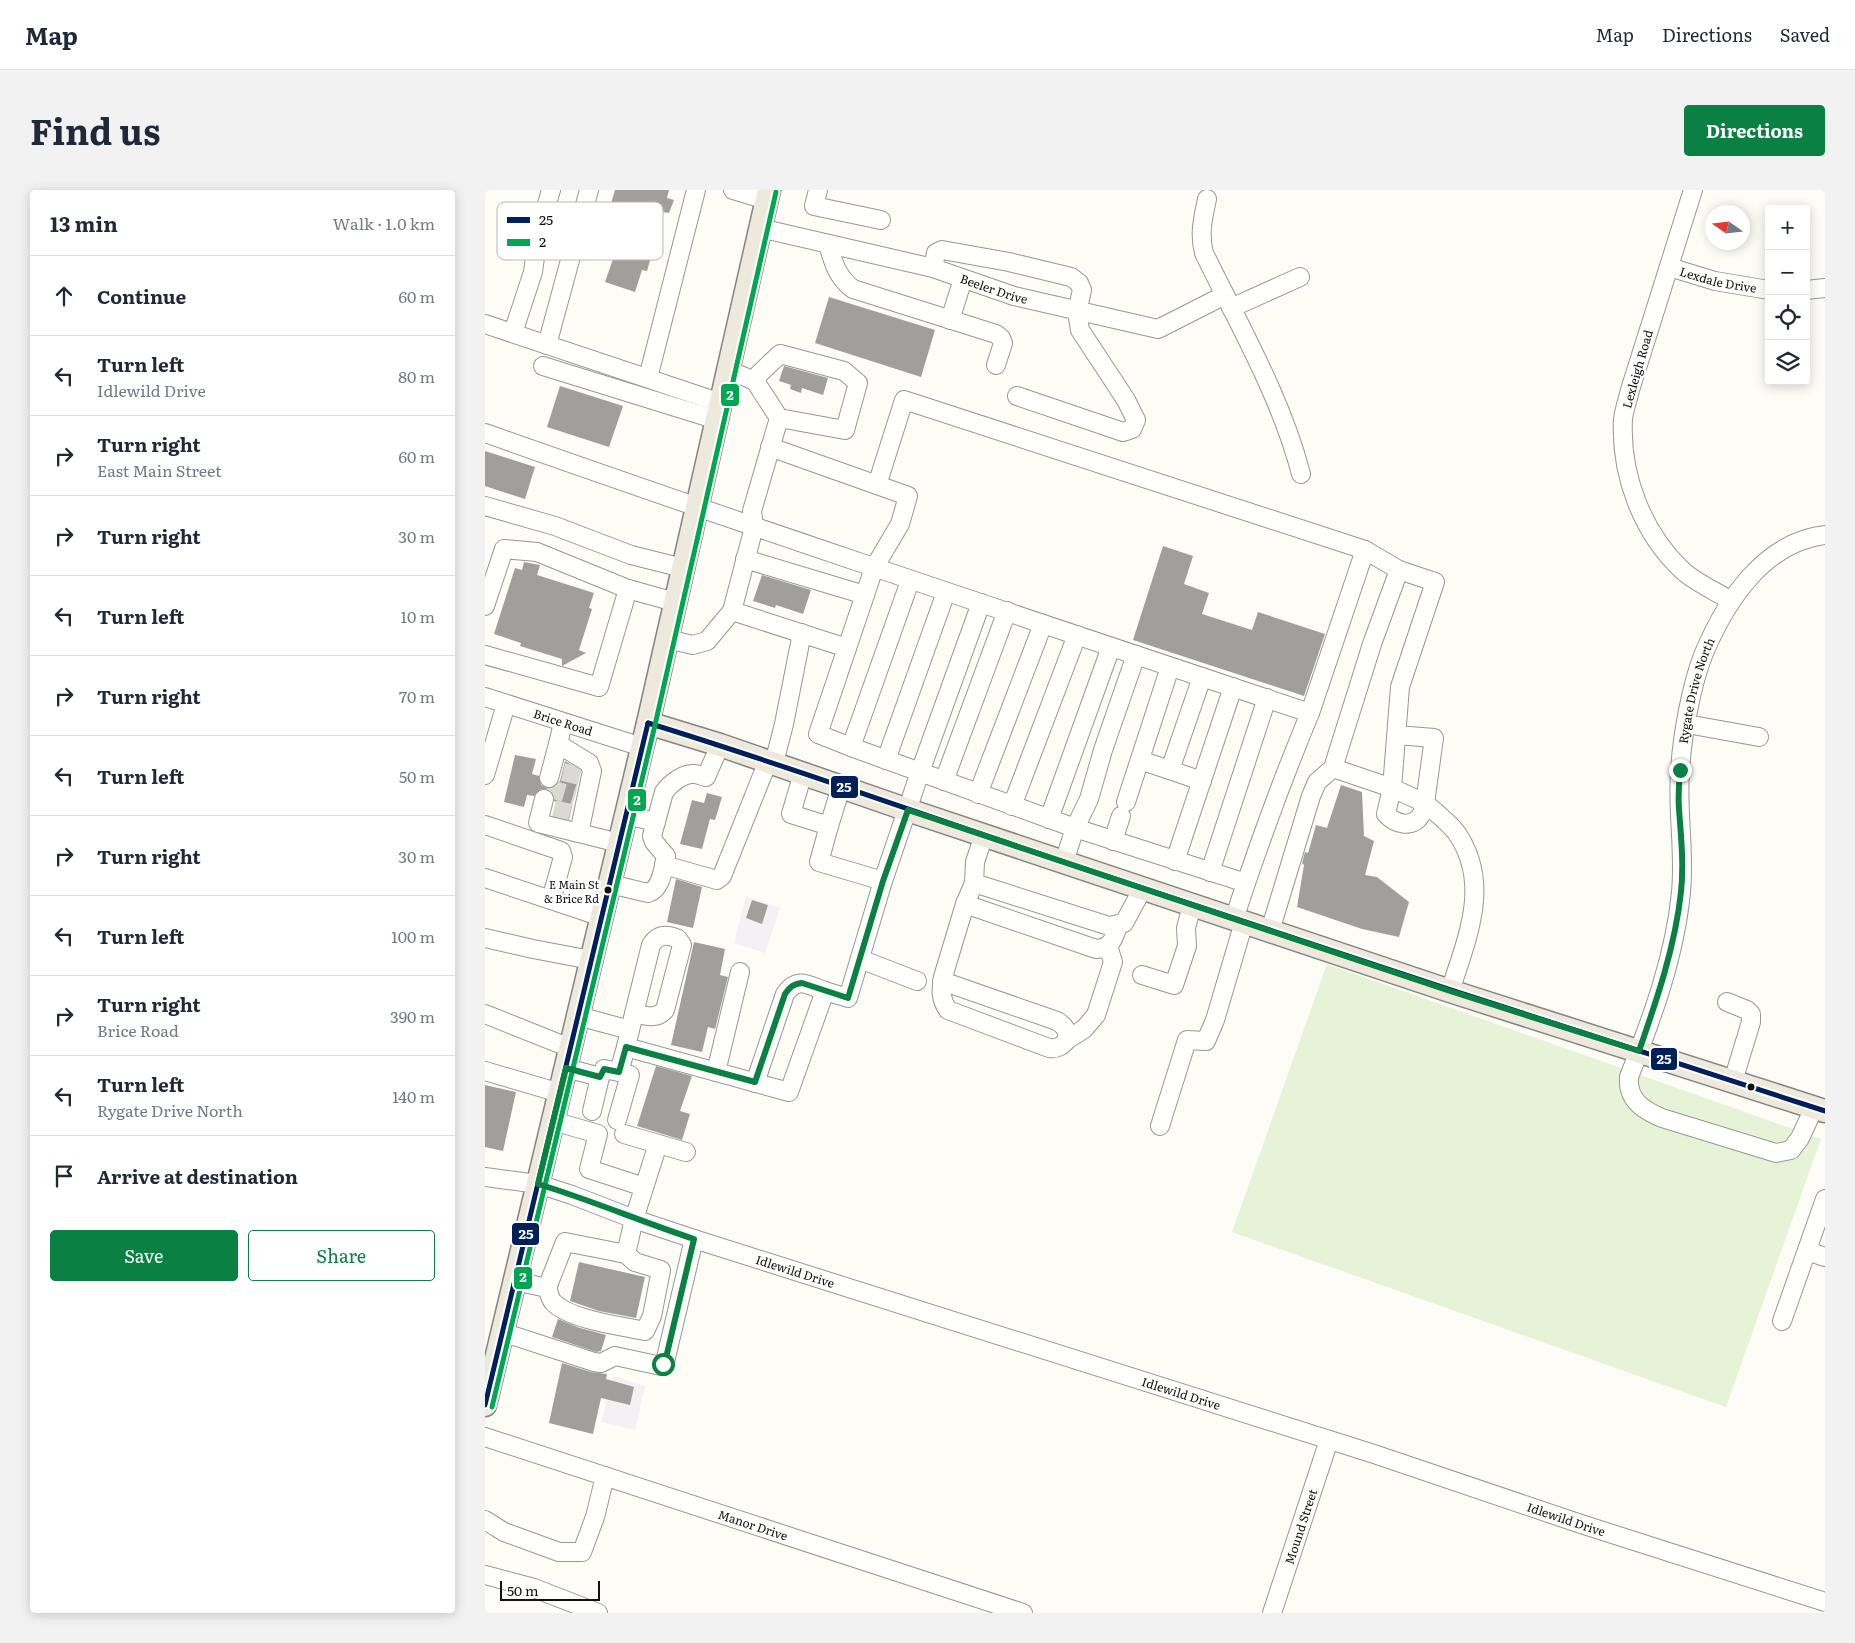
<!DOCTYPE html>
<meta charset="utf-8">
<style>
:root{--surface:#fff;--page:#f2f2f3;--text:#1f2937;--muted:#747a83;--line:#e0e1e3;--accent:#0b8043}
body{margin:0;font-family:Literata,serif;background:var(--page);color:var(--text)}
.controls{position:absolute;right:15px;top:15px;display:grid;overflow:hidden;border-radius:5px;box-shadow:0 2px 12px #0003}
.controls button{width:45px;height:45px;display:grid;place-items:center;padding:0;border:0;border-bottom:1px solid var(--line);background:var(--surface);color:var(--text);font:25px sans-serif}
.compass{position:absolute;left:1220px;top:15px;width:45px;height:45px;border-radius:50%;background:var(--surface);box-shadow:0 2px 12px #0003;rotate:284deg}
.scale{position:absolute;left:15px;bottom:12px;width:100px;box-sizing:border-box;padding-left:5px;border:2px solid #111;border-top:0;font-size:14px;line-height:18px;white-space:nowrap;color:#111;-webkit-text-stroke:4px #fff;paint-order:stroke}
.stop{position:absolute;width:15px;height:15px;margin:-11px;border:4px solid #0b8043;border-radius:50%;background:#fff}
.stop.end{background:#0b8043;border-color:#fff;box-shadow:0 1px 5px #0008}
.list{margin:0;padding:0;list-style:none}
h2{display:flex;justify-content:space-between;align-items:center;height:65px;margin:0;padding:0 20px;font-size:21px}
h2 small{font-size:16px;font-weight:400;color:var(--muted)}
.list li{display:grid;grid-template-columns:32px 1fr auto;gap:15px;align-items:center;box-sizing:border-box;height:80px;padding:0 20px;border-top:1px solid var(--line)}
.list b{display:block;font-size:19px;white-space:nowrap}
.list p{margin:0;font-size:16px;white-space:nowrap;color:var(--muted)}
.list em{font-size:16px;font-style:normal;color:var(--muted)}
.actions{display:flex;gap:10px;padding:15px 20px}
.actions a{flex:1;padding:11px 0;border:1px solid var(--accent);border-radius:5px;text-align:center;font-size:18px;color:var(--accent)}
.actions .main{background:var(--accent);color:#fff}
.icon{flex:none;width:28px;height:28px;fill:none;stroke:currentColor;stroke-width:2;stroke-linecap:round;stroke-linejoin:round}
.map{position:relative;flex:none;width:1340px;height:1423px;overflow:hidden;border-radius:5px}
header{display:flex;align-items:center;gap:30px;box-sizing:border-box;height:70px;padding:0 25px;background:var(--surface);border-bottom:1px solid var(--line)}
header strong{font-size:24px}
nav{display:flex;gap:28px;margin-inline-start:auto;font-size:18px}
.intro{display:flex;align-items:center;justify-content:space-between;box-sizing:border-box;height:120px;padding:0 30px}
h1{margin:0;font-size:35px}
.button{padding:12px 22px;border-radius:5px;background:var(--accent);color:#fff;font-size:18px;font-weight:700}
main{display:flex;gap:30px;padding:0 30px}
aside{flex:1;background:var(--surface);border-radius:5px;box-shadow:0 2px 12px #0003}
.map>svg:first-child{display:block}
.industrial{fill:#f5f0f3}
.green{fill:#e7f3d7}
.building{fill:#a19f9c}
.lines{fill:none;stroke-linecap:round;stroke-linejoin:round}
.minor-tunnel{stroke:#dad9d4;stroke-width:18;stroke-dasharray:18 9;stroke-linecap:butt}
.minor-casing{stroke:#979795;stroke-width:20}
.major-casing{stroke:#858482;stroke-width:25}
.minor{stroke:#fffffe;stroke-width:18}
.major{stroke:#ede9dc;stroke-width:22}
.bus-1-casing{stroke:#fff;stroke-width:9}
.bus-2-casing{stroke:#fff;stroke-width:9}
.bus-1{stroke:#00205b;stroke-width:5}
.bus-2{stroke:#00a651;stroke-width:5}
.route{stroke:#0b8043;stroke-width:6}
.bus-dot{fill:#111;stroke:#fff;stroke-width:2}
.labels{text-anchor:middle;dominant-baseline:central;stroke-width:5;stroke-linejoin:round;paint-order:stroke}
.bus-label{font-size:11px;fill:#111;stroke:#fff;text-anchor:end}
.street-label{font-size:12px;fill:#111;stroke:#fff}
.key{fill:#fff;stroke:#b8b8b8;stroke-width:1}
.key-label{font-size:14px;fill:#111}
.line-badge{stroke:#fff;stroke-width:2}
.badge-label{font-size:14px;text-anchor:middle;font-weight:bold;fill:#fff}
</style>
<header>
<strong>Map</strong>
<nav><a>Map</a><a>Directions</a><a>Saved</a></nav>
</header>
<div class="intro"><h1>Find us</h1><a class="button">Directions</a></div>
<main>
<aside>
<h2>13 min<small>Walk · 1.0 km</small></h2>
<ul class="list">
<li><svg class="icon" aria-label="ahead" viewBox="0 0 24 24"><path d="M12 20V5M6 11l6-6 6 6"/></svg><div><b>Continue</b></div><em>60 m</em></li>
<li><svg class="icon" aria-label="left" viewBox="0 0 24 24"><path d="M17 20v-9H6M10 6l-5 5 5 5"/></svg><div><b>Turn left</b><p>Idlewild Drive</p></div><em>80 m</em></li>
<li><svg class="icon" aria-label="right" viewBox="0 0 24 24"><path d="M7 20v-9h11M14 6l5 5-5 5"/></svg><div><b>Turn right</b><p>East Main Street</p></div><em>60 m</em></li>
<li><svg class="icon" aria-label="right" viewBox="0 0 24 24"><path d="M7 20v-9h11M14 6l5 5-5 5"/></svg><div><b>Turn right</b></div><em>30 m</em></li>
<li><svg class="icon" aria-label="left" viewBox="0 0 24 24"><path d="M17 20v-9H6M10 6l-5 5 5 5"/></svg><div><b>Turn left</b></div><em>10 m</em></li>
<li><svg class="icon" aria-label="right" viewBox="0 0 24 24"><path d="M7 20v-9h11M14 6l5 5-5 5"/></svg><div><b>Turn right</b></div><em>70 m</em></li>
<li><svg class="icon" aria-label="left" viewBox="0 0 24 24"><path d="M17 20v-9H6M10 6l-5 5 5 5"/></svg><div><b>Turn left</b></div><em>50 m</em></li>
<li><svg class="icon" aria-label="right" viewBox="0 0 24 24"><path d="M7 20v-9h11M14 6l5 5-5 5"/></svg><div><b>Turn right</b></div><em>30 m</em></li>
<li><svg class="icon" aria-label="left" viewBox="0 0 24 24"><path d="M17 20v-9H6M10 6l-5 5 5 5"/></svg><div><b>Turn left</b></div><em>100 m</em></li>
<li><svg class="icon" aria-label="right" viewBox="0 0 24 24"><path d="M7 20v-9h11M14 6l5 5-5 5"/></svg><div><b>Turn right</b><p>Brice Road</p></div><em>390 m</em></li>
<li><svg class="icon" aria-label="left" viewBox="0 0 24 24"><path d="M17 20v-9H6M10 6l-5 5 5 5"/></svg><div><b>Turn left</b><p>Rygate Drive North</p></div><em>140 m</em></li>
<li><svg class="icon" aria-label="arrive" viewBox="0 0 24 24"><path d="M6 21V4h12l-3 4 3 4H6"/></svg><div><b>Arrive at destination</b></div></li>
</ul>
<div class="actions"><a class="main">Save</a><a>Share</a></div>
</aside>
<div class="map">
<svg width="1340" height="1423" viewBox="0 0 1340 1423">
<rect width="100%" height="100%" fill="#fdfcf7"/>
<g class="industrial">
<polygon points="261,706 295,718 280,763 249,753"/>
<polygon points="128,1186 160,1196 150,1240 116,1232"/>
</g>
<polygon class="green" points="842,774 1336,949 1241,1217 747,1042"/>
<g class="building">
<polygon points="130,0 184,0 182,8 189,10 184,23 177,22 175,32 172,32 162,65 166,67 162,81 157,80 150,102 120,92 144,23 125,17"/>
<polygon points="344,107 450,140 436,187 330,153"/>
<polygon points="299,176 343,188 338,205 317,198 316,203 305,199 306,195 294,191"/>
<polygon points="75,196 138,216 124,257 62,237"/>
<polygon points="0,261 50,277 40,309 0,296"/>
<polygon points="678,356 708,366 699,394 724,403 717,424 767,440 773,422 840,444 819,506 648,450"/>
<polygon points="39,372 55,375 52,385 109,403 104,418 107,419 94,460 101,463 77,476 77,469 35,456 36,453 9,444 30,378 37,380"/>
<polygon points="277,385 326,400 318,424 291,415 290,418 268,411"/>
<polygon points="30,565 51,569 47,584 54,586 56,595 62,598 67,598 75,591 80,571 95,580 84,630 68,626 71,612 69,611 67,602 62,599 56,599 49,606 42,605 39,617 19,612"/>
<polygon points="856,595 877,602 879,646 889,651 880,685 892,687 924,712 914,747 877,739 812,717 819,675 817,673 820,662 823,663 831,635 842,638"/>
<polygon points="222,603 237,607 230,630 225,629 217,659 195,654 207,610 219,613"/>
<polygon points="191,689 217,697 208,738 182,732"/>
<polygon points="267,710 283,715 277,734 261,728"/>
<polygon points="209,752 240,759 235,785 243,787 230,839 223,837 217,862 186,855"/>
<polygon points="171,876 207,886 195,921 205,924 197,950 152,936"/>
<polygon points="0,895 31,902 18,961 0,957"/>
<polygon points="94,1072 160,1087 151,1128 114,1121 85,1111"/>
<polygon points="73,1129 95,1138 121,1145 116,1161 111,1162 67,1147"/>
<polygon points="77,1173 106,1182 122,1184 121,1189 149,1197 145,1215 116,1208 108,1244 64,1233"/>
</g>
<g class="lines">
<g class="minor-tunnel">
<polyline points="78,582 95,586"/>
<polyline points="62,598 90,606"/>
<polyline points="69,619 85,623"/>
</g>
<g class="minor-casing">
<g id="minor">
<polyline points="248,0 281,10"/>
<polyline points="333,0 329,16 396,30"/>
<path d="M1208 0 1145 200C1143 209 1139 220 1138 229 1135 284 1157 343 1198 381 1210 392 1232 402 1246 411"/>
<path d="M722 9C718 28 714 44 719 63 754 135 796 207 816 284"/>
<path id="s1" d="M275 38 448 78 529 106 673 139 740 105"/>
<path d="M343 54C348 72 352 87 368 99L511 144 516 148 518 153 511 175"/>
<path id="s2" d="M1184 77 1230 91 1284 100"/>
<polyline points="448,78 451,63 457,60 524,72 586,87 594,93 597,100 592,122 595,140 641,210 651,230 647,239 638,242 532,206"/>
<polyline points="1321,100 1340,98"/>
<polyline points="746,118 815,87"/>
<polyline points="465,130 478,89"/>
<polyline points="0,134 236,213"/>
<polyline points="28,143 48,82 53,45 66,0"/>
<polyline points="62,155 104,0"/>
<polyline points="58,176 232,230"/>
<polyline points="163,188 211,0"/>
<polyline points="270,191 274,184 295,164 359,181 373,193 360,240 294,228"/>
<path d="M0 243C274 340 549 431 825 523 797 590 772 659 749 729"/>
<polyline points="285,257 423,306 415,334 389,378 333,544 366,557"/>
<polyline points="392,295 419,210 880,360"/>
<polyline points="0,316 70,336 146,365 198,378"/>
<polyline points="260,369 380,405"/>
<polyline points="425,391 366,557 435,582 496,413"/>
<polyline points="0,416 19,359 52,362 143,399 190,412"/>
<polyline points="247,421 362,458"/>
<polyline points="182,449 208,455 222,451 247,421 269,337 267,321 294,228 270,191 243,180"/>
<polyline points="0,465 114,497 143,399"/>
<path id="s3" d="M0 507 157 557"/>
<polyline points="825,523 880,360 914,380 950,392 915,497 907,598 848,578"/>
<polyline points="78,533 73,554 104,573 107,581 94,643 134,653"/>
<polyline points="1202,534 1274,547"/>
<path d="M912 545 949 548 940 613C950 622 963 632 971 642 1007 693 982 748 965 801"/>
<polyline points="401,570 461,402"/>
<polyline points="655,570 717,591"/>
<polyline points="289,573 299,534 317,443"/>
<polyline points="685,580 717,487"/>
<polyline points="318,583 306,624 344,636 334,672 398,691"/>
<polyline points="0,585 21,514"/>
<polyline points="64,588 73,554"/>
<polyline points="459,591 522,421"/>
<path d="M907 598 940 613C939 616 938 622 936 625 927 639 910 634 901 624Z"/>
<polyline points="493,604 558,434"/>
<polyline points="59,609 53,633 94,643"/>
<polyline points="641,612 685,477"/>
<polyline points="527,616 592,445"/>
<polyline points="141,625 171,632"/>
<polyline points="564,629 626,457"/>
<polyline points="0,635 76,661 78,667 66,710"/>
<polyline points="344,636 356,597"/>
<polyline points="499,645 490,672 489,693 624,736 639,733 658,698"/>
<polyline points="628,651 636,626"/>
<polyline points="690,671 748,497"/>
<polyline points="579,672 590,638 761,693"/>
<polyline points="179,675 232,690 237,686 283,571"/>
<polyline points="725,682 782,508"/>
<polyline points="0,688 117,727"/>
<path d="M125 694 163 703C177 699 178 678 181 666L169 652 167 646 179 602C185 594 198 583 209 584 212 584 217 586 221 587L235 555"/>
<path d="M480 714 611 759C628 758 628 748 634 734"/>
<polyline points="785,741 826,606 832,592 848,578 887,454 914,380"/>
<polyline points="0,748 48,759 106,770"/>
<polyline points="375,769 432,791"/>
<polyline points="657,785 689,795 702,756 701,738 707,715"/>
<path d="M457 791 572 831C580 836 582 840 583 849 577 856 573 859 564 858L463 820C455 809 456 800 458 787L480 714 489 693"/>
<polyline points="1242,812 1262,820 1266,824 1266,832 1248,891"/>
<polyline points="0,824 85,858"/>
<polyline points="93,826 145,840 141,857 304,902 340,801 363,808 398,691 435,582 590,638 604,609 618,560 651,465"/>
<path d="M145 840 166 755C173 744 182 744 193 749L197 755 180 820C171 830 161 826 149 823"/>
<polyline points="583,849 599,839 611,825 628,772 623,756"/>
<polyline points="81,878 115,887 119,879 134,882"/>
<polyline points="0,881 75,903"/>
<polyline points="231,882 255,782"/>
<path d="M270 893 300 804C312 786 323 795 340 801"/>
<path id="s4" d="M1329 918 1315 948 1306 960 1291 963 1177 928C1158 920 1142 910 1144 887 1167 828 1190 766 1196 702 1200 662 1192 622 1195 581 1197 547 1206 495 1219 463 1241 411 1279 352 1340 345"/>
<polyline points="107,921 115,887"/>
<polyline points="132,930 145,885 134,882 141,857"/>
<polyline points="68,931 113,944 104,979 159,997"/>
<polyline points="675,936 702,850 721,851 730,830 759,732"/>
<polyline points="139,944 201,962"/>
<path id="s5" d="M0 987 53 994 87 1005 149 1029 209 1049 889 1264 1096 1334 1340 1412"/>
<polyline points="1322,1061 1340,1067"/>
<path d="M30 1091 62 1098C64 1102 65 1109 68 1112 85 1130 136 1136 160 1141L167 1126 176 1080 150 1072 141 1064 149 1029 173 954"/>
<polyline points="62,1098 80,1052 141,1064"/>
<polyline points="1297,1131 1340,1009"/>
<polyline points="17,1142 109,1172 116,1173 130,1166 176,1176 180,1172 209,1049"/>
<path id="s6" d="M0 1247 538 1423"/>
<polyline points="0,1330 19,1342 74,1362 97,1362 110,1327 120,1286"/>
<polyline points="0,1385 49,1398 113,1423"/>
<path id="s7" d="M787 1423 844 1250"/>
</g>
</g>
<g class="major-casing">
<g id="major">
<polyline points="163,533 235,555 423,620 965,801 1340,921"/>
<polyline points="0,1215 163,533 284,0"/>
</g>
</g>
<use href="#minor" class="minor"/>
<use href="#major" class="major"/>
<g class="bus-1-casing">
<g id="bus-1">
<path d="M163 533C304 576 443 627 582 673 834 757 1087 840 1340 921"/>
<polyline points="0,1215 163,533"/>
</g>
</g>
<g class="bus-2-casing">
<polyline id="bus-2" points="7,1217 170,535 291,2"/>
</g>
<use href="#bus-1" class="bus-1"/>
<use href="#bus-2" class="bus-2"/>
</g>
<g class="lines">
<path class="route" d="M178 1174 180 1172 209 1049C157 1032 106 1010 53 994L81 878 115 887 119 879 134 882 141 857 270 892 300 804C305 797 308 794 317 793L363 808 398 691 423 620 965 801 1154 861C1172 809 1190 757 1196 702 1199 674 1196 647 1194 619 1193 606 1194 593 1195 580"/>
</g>
<g class="bus-dot">
<circle cx="123" cy="700" r="4.5"/>
<circle cx="1266" cy="897" r="4.5"/>
</g>
<g class="labels">
<g class="bus-label">
<text x="114" y="694">E Main St<tspan x="114" dy="14">&amp; Brice Rd</tspan></text>
</g>
<g class="street-label">
<text stroke="none"><textPath href="#s2" startOffset="51">Lexdale Drive</textPath></text>
<text stroke="none"><textPath href="#s1" startOffset="242">Beeler Drive</textPath></text>
<text transform="translate(1152 179) rotate(-74)">Lexleigh Road</text>
<text stroke="none"><textPath href="#s4" startOffset="636">Rygate Drive North</textPath></text>
<text stroke="none"><textPath href="#s3" startOffset="82">Brice Road</textPath></text>
<text stroke="none"><textPath href="#s5" startOffset="325">Idlewild Drive</textPath></text>
<text stroke="none"><textPath href="#s5" startOffset="730">Idlewild Drive</textPath></text>
<text stroke="none"><textPath href="#s5" startOffset="1135">Idlewild Drive</textPath></text>
<text stroke="none"><textPath href="#s6" startOffset="282">Manor Drive</textPath></text>
<text stroke="none"><textPath href="#s7" startOffset="91">Mound Street</textPath></text>
</g>
</g>
<rect x="12" y="12" width="166" height="58" rx="8" class="key"/>
<rect x="22" y="27" width="23" height="6" fill="#00205b"/>
<rect x="22" y="49" width="23" height="7" fill="#00a651"/>
<g class="key-label">
<text x="54" y="35">25</text>
<text x="54" y="57">2</text>
</g>
<g class="line-badge">
<rect x="235" y="193" width="20" height="24" rx="5" fill="#00a651"/>
<rect x="345" y="585" width="29" height="24" rx="5" fill="#00205b"/>
<rect x="142" y="598" width="20" height="24" rx="5" fill="#00a651"/>
<rect x="1165" y="857" width="28" height="24" rx="5" fill="#00205b"/>
<rect x="26" y="1032" width="29" height="24" rx="5" fill="#00205b"/>
<rect x="28" y="1076" width="20" height="24" rx="5" fill="#00a651"/>
</g>
<g class="badge-label">
<text x="245" y="210">2</text>
<text x="359" y="602">25</text>
<text x="152" y="615">2</text>
<text x="1179" y="874">25</text>
<text x="41" y="1049">25</text>
<text x="38" y="1092">2</text>
</g>
</svg>
<div class="controls">
<button>+</button>
<button>−</button>
<button><svg class="icon" aria-label="locate" viewBox="0 0 24 24"><circle cx="12" cy="12" r="6"/><path d="M12 2v4M12 18v4M2 12h4M18 12h4"/></svg></button>
<button><svg class="icon" aria-label="layers" viewBox="0 0 24 24"><path d="M12 4l9 5-9 5-9-5zM3 14l9 5 9-5"/></svg></button>
</div>
<svg class="compass" viewBox="-18 -18 36 36"><path d="M0-13l5 13h-10z" fill="#e53935"/><path d="M0 13l5-13h-10z" fill="#747a83"/></svg>
<div class="scale">50 m</div>
<div class="stop" style="left:178px;top:1174px"></div>
<div class="stop end" style="left:1195px;top:580px"></div>
</div>
</main>
